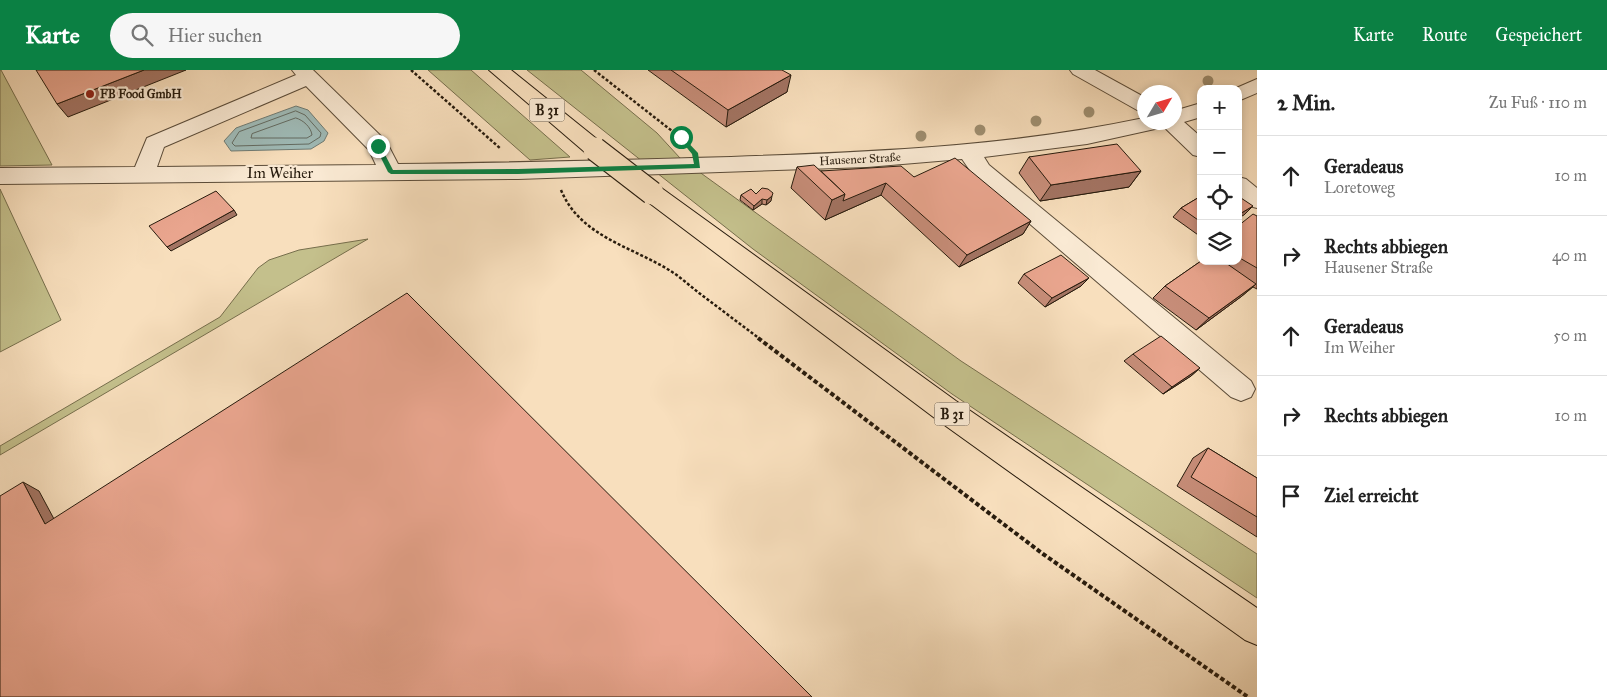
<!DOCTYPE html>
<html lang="de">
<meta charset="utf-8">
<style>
:root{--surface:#fff;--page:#f6f6f6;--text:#222;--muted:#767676;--line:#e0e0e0;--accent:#0b8043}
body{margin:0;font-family:"IM FELL Great Primer",serif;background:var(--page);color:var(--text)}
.controls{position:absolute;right:15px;top:15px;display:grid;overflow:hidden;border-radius:10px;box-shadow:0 2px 8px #0003}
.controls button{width:45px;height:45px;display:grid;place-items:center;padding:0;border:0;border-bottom:1px solid var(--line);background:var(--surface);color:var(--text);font:25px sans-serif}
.compass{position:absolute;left:1137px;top:15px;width:45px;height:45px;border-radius:50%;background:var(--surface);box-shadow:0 2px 8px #0003;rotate:52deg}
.stop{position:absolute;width:15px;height:15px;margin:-11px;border:4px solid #0b8043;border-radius:50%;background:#fff}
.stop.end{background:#0b8043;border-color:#fff;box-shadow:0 1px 5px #0008}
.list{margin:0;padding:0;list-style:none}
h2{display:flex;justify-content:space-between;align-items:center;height:65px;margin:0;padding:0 20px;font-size:21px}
h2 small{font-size:16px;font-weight:400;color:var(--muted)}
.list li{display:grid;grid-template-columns:32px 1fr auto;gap:15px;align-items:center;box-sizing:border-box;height:80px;padding:0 20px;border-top:1px solid var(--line)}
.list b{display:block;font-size:19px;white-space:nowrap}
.list p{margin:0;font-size:16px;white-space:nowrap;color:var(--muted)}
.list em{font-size:16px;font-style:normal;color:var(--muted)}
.icon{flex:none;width:28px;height:28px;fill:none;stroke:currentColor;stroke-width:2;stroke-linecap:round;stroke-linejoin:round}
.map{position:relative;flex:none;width:1257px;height:627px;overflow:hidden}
header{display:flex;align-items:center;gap:30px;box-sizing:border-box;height:70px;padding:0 25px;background:var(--accent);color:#fff}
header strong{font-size:24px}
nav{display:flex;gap:28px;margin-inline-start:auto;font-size:18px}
.search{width:350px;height:45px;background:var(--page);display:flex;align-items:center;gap:12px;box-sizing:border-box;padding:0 18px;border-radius:28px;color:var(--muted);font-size:19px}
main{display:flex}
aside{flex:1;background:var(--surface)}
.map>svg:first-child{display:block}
.green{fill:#c4c08c;stroke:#766e4c}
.water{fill:#9fbbb8;stroke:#6f7b74}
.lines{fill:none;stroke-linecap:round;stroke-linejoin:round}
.shore{stroke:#636b62;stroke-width:1}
.minor-casing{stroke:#5b4c39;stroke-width:2}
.highway-casing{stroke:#271b0d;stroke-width:2}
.path-far1{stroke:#271b0d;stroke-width:2.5;stroke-dasharray:3 2;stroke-linecap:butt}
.path{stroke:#271b0d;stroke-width:4;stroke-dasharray:4.5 2.5;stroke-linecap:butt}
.minor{fill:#faead4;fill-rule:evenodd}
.highway{fill:#f8dfbd;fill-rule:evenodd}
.highway-bridge-casing{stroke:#271b0d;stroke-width:25;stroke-linecap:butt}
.highway-bridge{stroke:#f8dfbd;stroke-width:23}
.tree{fill:#9f8f71}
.wall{fill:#c88e7a;stroke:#271b0d}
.shaded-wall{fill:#a37463;stroke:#271b0d}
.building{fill:#e9a58e;stroke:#271b0d}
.route{fill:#0b8043}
.poi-dot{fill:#8f2418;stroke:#faead4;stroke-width:2}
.labels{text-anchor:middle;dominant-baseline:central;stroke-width:4.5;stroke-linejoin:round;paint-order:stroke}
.far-poi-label{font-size:12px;font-weight:bold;fill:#271b0d;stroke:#faead4;text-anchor:start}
.far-street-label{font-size:12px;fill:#271b0d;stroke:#faead4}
.shield{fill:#faead4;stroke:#665949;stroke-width:1}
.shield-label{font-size:14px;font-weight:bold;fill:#271b0d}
.street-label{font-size:15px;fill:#271b0d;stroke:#faead4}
</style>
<header>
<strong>Karte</strong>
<div class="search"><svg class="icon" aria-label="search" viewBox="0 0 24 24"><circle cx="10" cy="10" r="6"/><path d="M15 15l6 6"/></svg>Hier suchen</div>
<nav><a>Karte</a><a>Route</a><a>Gespeichert</a></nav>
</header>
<main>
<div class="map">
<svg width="1257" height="627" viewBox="0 0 1257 627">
<rect width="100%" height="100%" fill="#f8dfbd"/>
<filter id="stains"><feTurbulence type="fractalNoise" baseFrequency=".004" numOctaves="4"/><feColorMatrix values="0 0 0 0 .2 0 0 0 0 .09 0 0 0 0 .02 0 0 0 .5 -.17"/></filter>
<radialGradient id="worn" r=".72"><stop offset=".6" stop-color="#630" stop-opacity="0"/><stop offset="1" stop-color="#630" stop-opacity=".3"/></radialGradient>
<g class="green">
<polygon points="0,0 1,0 52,95 0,96"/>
<polygon points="428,0 471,0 570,87 530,90"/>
<polygon points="527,0 581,0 657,63 680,88 961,291 1257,484 1257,528 952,324 753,179"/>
<polygon points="0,119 61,250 0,282"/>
<polygon points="368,169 354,177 0,385 0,376 220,247 258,198 269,190 299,180"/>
</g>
<polygon class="water" points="296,36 308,40 328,63 324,71 311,79 231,81 224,71 236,58"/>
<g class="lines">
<g class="shore">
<polygon points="296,41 305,45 321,63 320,67 309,74 235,76 232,73 239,62"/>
<path d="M296 48C303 50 311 57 312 65L307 68H251L252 64Z"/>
</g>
<g class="minor-casing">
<g id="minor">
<path d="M292 0H313L386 71 398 94C509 93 620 90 731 87 870 82 1008 77 1144 48V52H1174V41L1201 33V47L1184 52 1201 67V87L1193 85 1164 57 1087 74 984 87 989 95 1251 311 1255 319 1251 327 1241 331 1231 327 973 105 962 89 867 97 518 109 0 114V98L135 97 147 68 296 5ZM306 16 369 80 376 95 157 97 164 77Z"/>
<polygon points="1070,0 1095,0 1144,27 1144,41 1137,40 1073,4"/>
<polygon points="1257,9 1257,23 1238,31 1238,19 1234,19"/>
<polygon points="1238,107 1246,109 1257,118 1257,138 1249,136 1238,127"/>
</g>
</g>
<g class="highway-casing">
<g id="highway">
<polygon points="489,0 511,0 603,74 606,79 603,84 595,86 587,84"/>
<polygon points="652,115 660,117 956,331 1257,538 1257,575 1245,570 936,349 644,129 641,123 644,117"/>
</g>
</g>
<g class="path-far1">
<polyline points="411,0 501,79"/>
<polyline points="594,0 690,75"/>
<path d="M561 120C580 166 630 176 669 200 679 206 689 215 699 223 719 238 740 254 760 269"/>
</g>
<polyline class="path" points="758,268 1043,484 1248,627"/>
<use href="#minor" class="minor"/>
<use href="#highway" class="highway"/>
<g class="highway-bridge-casing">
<polyline id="highway-bridge" points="595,79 652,123"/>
</g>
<use href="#highway-bridge" class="highway-bridge"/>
</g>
<g class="tree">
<circle cx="1208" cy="11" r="5.5"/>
<circle cx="1089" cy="42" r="5.5"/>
<circle cx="1036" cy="51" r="5.5"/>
<circle cx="980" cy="60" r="5.5"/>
<circle cx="921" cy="66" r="5.5"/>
</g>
<g class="wall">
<polygon points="648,0 782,0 787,22 726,57"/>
<polygon points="1029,87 1141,101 1129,117 1040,131 1019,103"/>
<polygon points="797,97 821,101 914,107 1031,151 1023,164 959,197 881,125 825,150 791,118"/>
<polygon points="756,124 771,131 766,135 762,134 753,140 740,130 741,125"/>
<polygon points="1201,126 1201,167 1173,147 1181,138"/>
<polygon points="1257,146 1257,219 1253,217 1242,226 1196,260 1153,228 1165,216 1201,191 1238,191 1238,156"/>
<polygon points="1024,204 1089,208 1081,216 1045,237 1018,213"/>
<polygon points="1133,284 1200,298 1191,306 1163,324 1124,291"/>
<polygon points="1208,378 1257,408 1257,467 1177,416 1193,388"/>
</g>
<g class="shaded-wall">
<polygon points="144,0 186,0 68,47 57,34"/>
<polygon points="791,5 787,22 726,57 728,40"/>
<polygon points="1141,101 1129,117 1040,131 1051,115"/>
<polygon points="886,113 881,125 825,150 832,130 845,124"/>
<polygon points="772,126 771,131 766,135 767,130"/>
<polygon points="762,129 762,134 753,140 754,136"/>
<polygon points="1253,136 1244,145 1238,148 1238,145"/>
<polygon points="234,140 237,145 171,181 167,177"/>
<polygon points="1031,151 1023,164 959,197 967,185"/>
<polygon points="1089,208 1081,216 1045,237 1052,228"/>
<polygon points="1256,214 1242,226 1196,260 1209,248"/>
<polygon points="1200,298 1191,306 1163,324 1172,317"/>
<polygon points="23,412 39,421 61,462 45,454"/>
</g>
<g class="building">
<polygon points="36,0 144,0 57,34"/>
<polygon points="671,0 782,0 791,5 728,40"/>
<polygon points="1117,74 1141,101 1051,115 1029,87"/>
<polygon points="955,88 1031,151 967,185 886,113 843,131 845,124 821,101 901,96 914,107"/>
<polygon points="814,95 845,124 832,130 797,97"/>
<polygon points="762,118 768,119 773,123 772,126 767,130 762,129 754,136 741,125 751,119 756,124"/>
<polygon points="216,121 234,140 167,177 149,156"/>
<polygon points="1201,126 1201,152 1181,138"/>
<polygon points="1238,126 1253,136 1238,145"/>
<polygon points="1253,144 1257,146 1257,198 1238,187 1238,156"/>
<polygon points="1061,185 1089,208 1052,228 1024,204"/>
<polygon points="1201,191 1223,191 1256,214 1209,248 1165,216"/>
<polygon points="407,223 812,627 0,627 0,426 23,412 45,454"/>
<polygon points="1161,266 1200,298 1172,317 1133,284"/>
<polygon points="1208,378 1257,408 1257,447 1191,407"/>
</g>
<polygon class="route" points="681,65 698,83 700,98 518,104 391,104 388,102 375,76 380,75 393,100 518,99 694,94 692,84 678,67"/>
<circle class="poi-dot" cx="90" cy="24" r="5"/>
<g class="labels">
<g class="far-poi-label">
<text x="100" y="24">FB Food GmbH</text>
</g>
<g class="far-street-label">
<text transform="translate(860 89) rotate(-3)">Hausener Straße</text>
</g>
<g class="shield">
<rect x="529.5" y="28.5" width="35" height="23" rx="4"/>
<rect x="934.5" y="332.5" width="35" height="23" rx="4"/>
</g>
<g class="shield-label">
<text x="547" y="40">B 31</text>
<text x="952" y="344">B 31</text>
</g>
<g class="street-label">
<text x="280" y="103">Im Weiher</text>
</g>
</g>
<rect width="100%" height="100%" filter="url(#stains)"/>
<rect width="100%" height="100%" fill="url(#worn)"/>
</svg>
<div class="controls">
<button>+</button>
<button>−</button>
<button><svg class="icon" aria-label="locate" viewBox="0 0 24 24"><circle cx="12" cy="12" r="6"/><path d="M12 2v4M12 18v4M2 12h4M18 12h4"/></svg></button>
<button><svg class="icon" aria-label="layers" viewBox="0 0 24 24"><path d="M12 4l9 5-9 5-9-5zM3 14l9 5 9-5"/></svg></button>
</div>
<svg class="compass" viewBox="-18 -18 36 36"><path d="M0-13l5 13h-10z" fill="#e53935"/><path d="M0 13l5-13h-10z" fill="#767676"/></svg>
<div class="stop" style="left:681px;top:67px"></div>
<div class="stop end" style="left:378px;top:76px"></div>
</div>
<aside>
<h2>2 Min.<small>Zu Fuß · 110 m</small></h2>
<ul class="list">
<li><svg class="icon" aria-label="ahead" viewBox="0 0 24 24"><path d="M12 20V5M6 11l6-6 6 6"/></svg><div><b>Geradeaus</b><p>Loretoweg</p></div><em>10 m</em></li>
<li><svg class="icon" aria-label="right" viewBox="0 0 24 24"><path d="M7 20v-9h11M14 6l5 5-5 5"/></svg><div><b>Rechts abbiegen</b><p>Hausener Straße</p></div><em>40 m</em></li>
<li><svg class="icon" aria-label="ahead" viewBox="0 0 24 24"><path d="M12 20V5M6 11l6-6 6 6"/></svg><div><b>Geradeaus</b><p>Im Weiher</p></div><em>50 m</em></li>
<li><svg class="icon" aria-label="right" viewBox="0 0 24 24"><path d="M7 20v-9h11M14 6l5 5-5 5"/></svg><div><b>Rechts abbiegen</b></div><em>10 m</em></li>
<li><svg class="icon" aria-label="arrive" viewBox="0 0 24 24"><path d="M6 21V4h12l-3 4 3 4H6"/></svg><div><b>Ziel erreicht</b></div></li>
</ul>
</aside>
</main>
